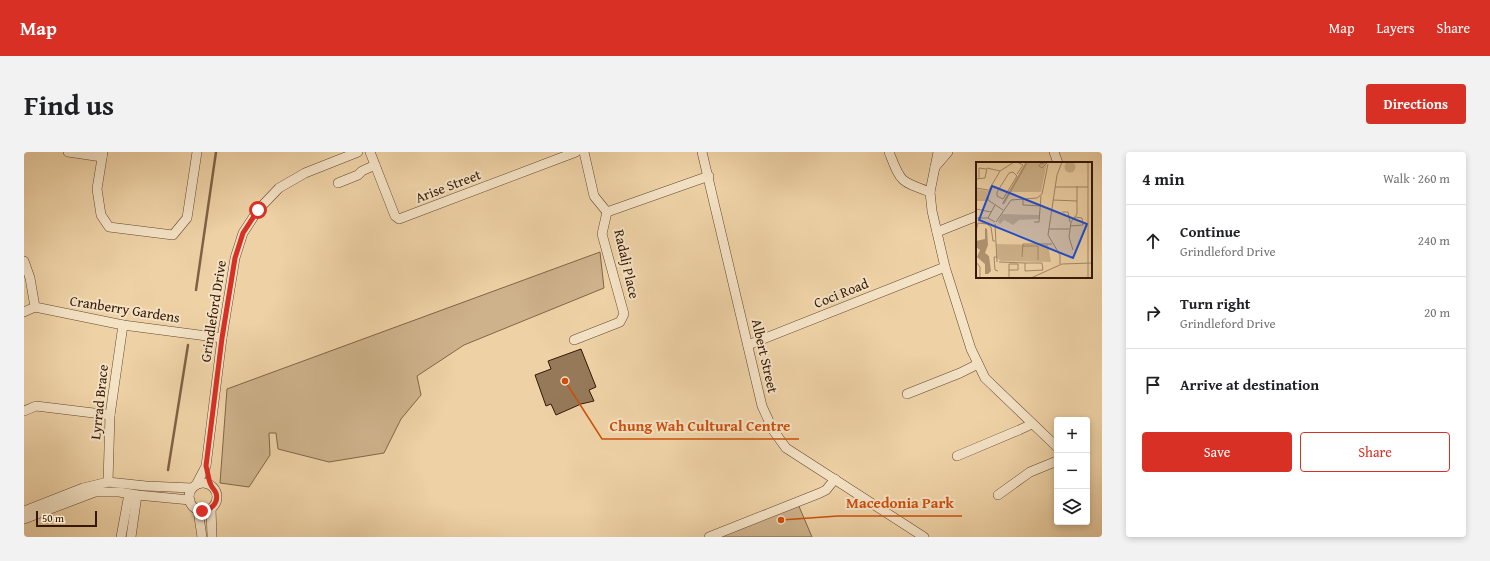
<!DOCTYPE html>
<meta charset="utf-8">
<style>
:root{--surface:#fff;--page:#f2f2f2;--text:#202124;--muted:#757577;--line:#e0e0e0;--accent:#d93025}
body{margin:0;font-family:"Gentium Book Plus",serif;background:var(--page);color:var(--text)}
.controls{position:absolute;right:12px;bottom:12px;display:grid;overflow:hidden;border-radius:4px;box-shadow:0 2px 6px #0003}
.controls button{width:36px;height:36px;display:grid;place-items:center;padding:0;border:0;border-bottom:1px solid var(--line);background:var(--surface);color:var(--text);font:20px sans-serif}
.scale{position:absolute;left:12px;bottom:10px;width:61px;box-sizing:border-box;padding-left:4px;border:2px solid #341805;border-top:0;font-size:11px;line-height:14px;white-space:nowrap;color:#341805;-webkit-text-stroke:3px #f4e2c5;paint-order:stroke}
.stop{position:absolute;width:12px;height:12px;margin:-9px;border:3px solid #d93025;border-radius:50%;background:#fff}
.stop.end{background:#d93025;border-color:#fff;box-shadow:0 1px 4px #0008}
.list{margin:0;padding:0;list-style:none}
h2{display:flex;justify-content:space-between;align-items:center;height:52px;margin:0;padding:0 16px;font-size:17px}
h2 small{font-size:13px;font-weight:400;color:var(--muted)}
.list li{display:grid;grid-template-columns:26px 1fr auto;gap:12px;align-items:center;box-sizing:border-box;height:72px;padding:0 16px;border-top:1px solid var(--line)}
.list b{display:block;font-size:15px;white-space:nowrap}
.list p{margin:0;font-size:13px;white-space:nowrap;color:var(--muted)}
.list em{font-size:13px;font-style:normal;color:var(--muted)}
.actions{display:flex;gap:8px;padding:12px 16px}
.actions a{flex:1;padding:9px 0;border:1px solid var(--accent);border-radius:4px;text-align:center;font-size:14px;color:var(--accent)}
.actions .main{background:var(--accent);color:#fff}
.icon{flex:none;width:22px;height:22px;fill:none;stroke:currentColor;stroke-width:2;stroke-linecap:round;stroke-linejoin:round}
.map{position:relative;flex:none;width:1078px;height:385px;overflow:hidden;border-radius:4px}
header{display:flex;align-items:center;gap:24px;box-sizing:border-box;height:56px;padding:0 20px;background:var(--accent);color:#fff}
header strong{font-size:19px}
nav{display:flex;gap:22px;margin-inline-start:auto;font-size:14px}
.intro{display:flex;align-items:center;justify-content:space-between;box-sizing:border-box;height:96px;padding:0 24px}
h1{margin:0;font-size:28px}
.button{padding:10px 18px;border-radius:4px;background:var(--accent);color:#fff;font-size:14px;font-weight:700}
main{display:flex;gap:24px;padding:0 24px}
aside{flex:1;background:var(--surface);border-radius:4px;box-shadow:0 2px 6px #0003}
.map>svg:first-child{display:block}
.green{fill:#ceb28b;stroke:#816548}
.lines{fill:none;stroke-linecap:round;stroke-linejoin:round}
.stream{stroke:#7e6245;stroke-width:2.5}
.building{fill:#957959;stroke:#341805}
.minor-casing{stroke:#62462d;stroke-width:10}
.minor{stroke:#f4e2c5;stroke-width:9}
.route{stroke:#d93025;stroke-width:5}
.labels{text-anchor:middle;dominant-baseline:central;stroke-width:4;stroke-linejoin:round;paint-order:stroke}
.street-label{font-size:14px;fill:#341805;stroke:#f4e2c5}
.inset-river{fill:none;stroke:#af936f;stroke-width:2}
.inset-road{fill:none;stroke:#a48866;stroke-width:1}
.view{fill:#1d4ed8;fill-opacity:0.15;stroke:#1d4ed8;stroke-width:2}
.inset-edge{fill:none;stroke:#341805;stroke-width:2}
.leader{fill:none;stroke:#cd4f0b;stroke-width:1.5}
.callout-dot{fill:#cd4f0b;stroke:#f4e2c5;stroke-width:1.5}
.callout-label{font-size:15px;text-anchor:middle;font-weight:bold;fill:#cd4f0b;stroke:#f4e2c5;stroke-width:4;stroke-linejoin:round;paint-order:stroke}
</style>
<header>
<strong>Map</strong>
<nav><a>Map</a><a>Layers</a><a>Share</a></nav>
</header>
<div class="intro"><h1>Find us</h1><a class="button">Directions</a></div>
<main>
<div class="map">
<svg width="1078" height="385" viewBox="0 0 1078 385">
<rect width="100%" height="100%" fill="#eed2a6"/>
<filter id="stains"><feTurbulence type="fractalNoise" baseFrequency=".005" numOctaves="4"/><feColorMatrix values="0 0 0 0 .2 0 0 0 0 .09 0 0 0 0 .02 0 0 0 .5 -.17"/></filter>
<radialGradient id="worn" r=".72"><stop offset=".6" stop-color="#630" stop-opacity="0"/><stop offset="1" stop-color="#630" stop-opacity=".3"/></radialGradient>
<g class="green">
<polygon points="576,100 580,136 440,193 393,224 397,243 377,267 360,301 305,310 254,297 252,281 245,281 246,303 225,335 196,331 203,237"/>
<polygon points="774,352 788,385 692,385"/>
</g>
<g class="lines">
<g class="stream">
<polyline points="172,138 192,0"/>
<polyline points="144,318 164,193"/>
</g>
</g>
<polygon class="building" points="557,197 572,235 565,238 570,249 557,252 532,263 527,252 522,254 511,223 527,217 524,209"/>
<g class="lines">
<g class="minor-casing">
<g id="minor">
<polyline points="44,0 78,5"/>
<polyline points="79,0 73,37 77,63 85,75 149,83 163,66 173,0"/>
<polyline points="346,0 371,64 375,67 552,0"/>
<polyline points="560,0 570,44 583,60"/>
<polyline points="678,0 738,254 749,278 762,296 900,385"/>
<path d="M865 0C877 30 875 29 906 40"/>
<polyline points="914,0 906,40 908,59 921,115 947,197 961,226 1033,295"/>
<polyline points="1030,0 1034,11"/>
<polyline points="911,15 924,0"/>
<polyline points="314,31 334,23 338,19 351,13"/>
<polyline points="583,60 685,24"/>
<polyline points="913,80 953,64"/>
<polyline points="0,109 6,126 11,155"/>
<polyline points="0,160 11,155 99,173 198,186"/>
<polyline points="550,188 596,170 600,162 578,82 583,60"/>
<polyline points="724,193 921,115"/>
<polyline points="883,242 936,221 954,212"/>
<polyline points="0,259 12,254 86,263"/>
<polyline points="933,304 995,278 1008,272"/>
<polyline points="84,330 86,263 99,173"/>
<circle cx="179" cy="345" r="14"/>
<polyline points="172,333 182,314 198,186 211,106 219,81 234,58 255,36 281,21 334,0"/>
<polyline points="974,343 1006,320 1033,309"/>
<polyline points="187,357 188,385"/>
<polyline points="174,358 178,385"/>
<polyline points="0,359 59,336 84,330 122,334 168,336"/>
<polyline points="0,367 71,340 95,340 113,343 166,348"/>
<polyline points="97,385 105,342"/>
<polyline points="107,385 113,343"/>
<polyline points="685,385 796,341 802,338 811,327"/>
</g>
</g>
<use href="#minor" class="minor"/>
</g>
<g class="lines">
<path class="route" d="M178 359C187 358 195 351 192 341 191 338 188 336 187 333 184 327 184 320 182 314L198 186 211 106 219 81 234 58"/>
</g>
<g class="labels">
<g class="street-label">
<text transform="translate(424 34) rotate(-21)">Arise Street</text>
<text transform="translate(603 112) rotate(77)">Radalj Place</text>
<text transform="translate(817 141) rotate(-22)">Coci Road</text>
<text transform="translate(101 157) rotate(9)">Cranberry Gardens</text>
<text transform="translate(189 159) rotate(-81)">Grindleford Drive</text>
<text transform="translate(741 204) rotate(77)">Albert Street</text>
<text transform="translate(75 250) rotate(-84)">Lyrrad Brace</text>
</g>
</g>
<g transform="translate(952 10)">
<rect width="116" height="116" fill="#eed2a6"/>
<path d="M88.5 5a5.5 5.5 0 1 1 11 0a5.5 5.5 0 1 1-11 0ZM50 0H71L65 30H34ZM0 27 12 29 11 37H0ZM26 52 63 53V57L43 58 37 63 28 58 24 62 22 60ZM20 82 72 83 75 100 25 99 21 96Z" fill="#ceb28b"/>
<path d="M9 66 11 67 12 83 9 91 13 94 15 109 12 112H9V102L1 95 4 88 0 85V79L9 77Z" fill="#af936f"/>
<path class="inset-river" d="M27 42 51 0"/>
<path class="inset-road" d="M68 2 65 1 63 4 66 6 71 1M37 10 41 14 27 37 21 34V30L33 11ZM41 12 47 3 41 0M0 17 9 16 11 6 24 9M3 17V6L10 7M79 25H112M0 26 12 28M47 36V43L66 44M0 38H12L27 48M12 38 13 28 24 9 38 0M77 38 101 39M0 47 15 50M86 50H92L94 60M0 56H12L19 60M12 56 19 43M20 60 35 38 61 36 66 32 72 2M58 60H63L65 34M19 62 21 100M94 64 107 63 106 56 99 55M73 67H93M0 69 2 61 11 62 15 65 17 79H19M46 84H62M97 88 93 75 95 60 101 52V24M21 95H18L19 108 22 109M46 95 47 82H76M62 98V84M0 100 4 105V116M23 100 49 101H66L67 108 49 109V101M84 102V93L72 73 81 13 86 0M33 108H42V102H33V116M55 116 86 102 116 101M112 116V0"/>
<path class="view" d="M16 24 111 62 97 96 3 58Z"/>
<rect width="116" height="116" class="inset-edge"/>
</g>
<path class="leader" d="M541 229L578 287H775M757 368L814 364H938"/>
<g class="callout-dot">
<circle cx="541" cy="229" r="4"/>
<circle cx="757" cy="368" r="4"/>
</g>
<g class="callout-label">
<text x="676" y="279">Chung Wah Cultural Centre</text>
<text x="876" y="356">Macedonia Park</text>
</g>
<rect width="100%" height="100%" filter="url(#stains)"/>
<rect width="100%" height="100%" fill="url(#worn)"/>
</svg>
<div class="controls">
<button>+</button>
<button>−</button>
<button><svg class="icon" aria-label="layers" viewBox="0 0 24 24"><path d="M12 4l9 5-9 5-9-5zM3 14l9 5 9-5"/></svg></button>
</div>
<div class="scale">50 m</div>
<div class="stop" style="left:234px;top:58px"></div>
<div class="stop end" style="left:178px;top:359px"></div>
</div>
<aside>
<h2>4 min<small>Walk · 260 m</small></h2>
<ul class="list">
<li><svg class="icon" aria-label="ahead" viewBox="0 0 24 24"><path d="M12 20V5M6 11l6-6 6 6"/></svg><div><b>Continue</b><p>Grindleford Drive</p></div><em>240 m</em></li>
<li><svg class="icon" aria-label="right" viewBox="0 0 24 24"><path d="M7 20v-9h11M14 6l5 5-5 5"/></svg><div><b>Turn right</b><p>Grindleford Drive</p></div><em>20 m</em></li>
<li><svg class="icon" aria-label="arrive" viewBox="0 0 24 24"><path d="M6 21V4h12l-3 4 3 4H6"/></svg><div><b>Arrive at destination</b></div></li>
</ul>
<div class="actions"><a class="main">Save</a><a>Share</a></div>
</aside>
</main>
